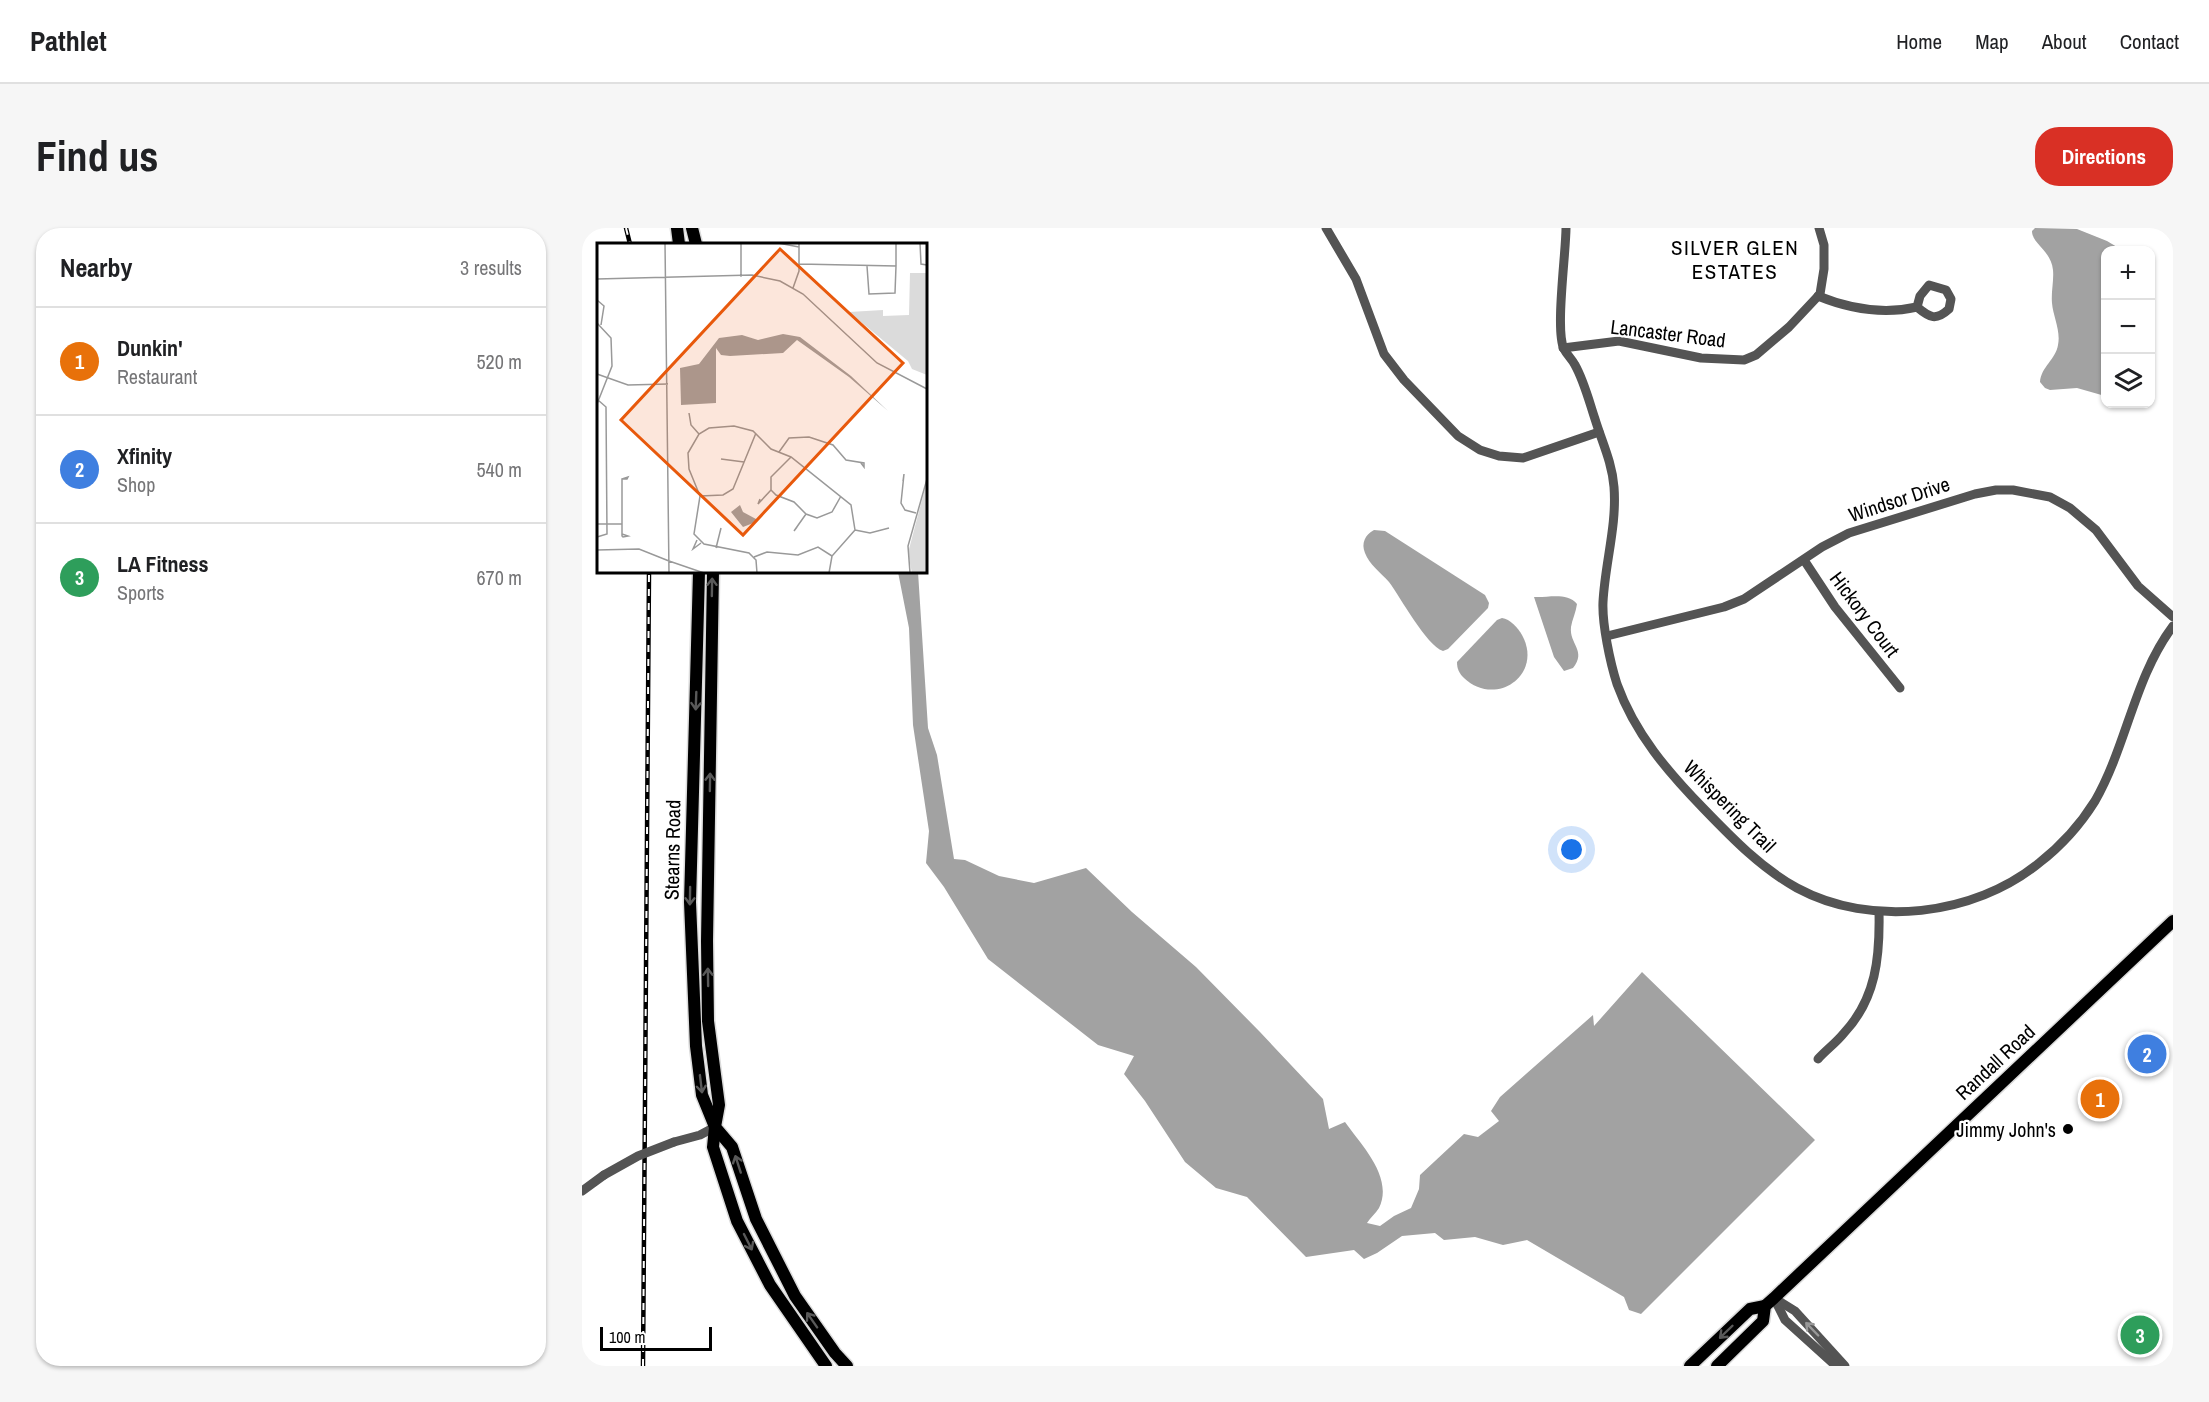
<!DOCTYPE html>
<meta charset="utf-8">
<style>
:root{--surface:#fff;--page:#f6f6f6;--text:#202124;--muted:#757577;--line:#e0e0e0;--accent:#d93025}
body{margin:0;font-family:"Archivo Narrow",sans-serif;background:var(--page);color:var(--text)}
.controls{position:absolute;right:18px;top:18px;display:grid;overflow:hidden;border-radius:12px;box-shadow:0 2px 4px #0004}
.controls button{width:54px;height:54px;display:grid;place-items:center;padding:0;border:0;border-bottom:2px solid var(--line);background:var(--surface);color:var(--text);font:30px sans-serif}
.scale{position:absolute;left:18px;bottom:15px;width:112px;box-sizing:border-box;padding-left:6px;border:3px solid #000;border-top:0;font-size:16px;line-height:21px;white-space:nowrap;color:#000;-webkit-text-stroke:4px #fff;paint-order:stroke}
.you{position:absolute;left:990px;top:622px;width:21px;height:21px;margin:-15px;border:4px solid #fff;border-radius:50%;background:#1a73e8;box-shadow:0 0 0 9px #1a73e833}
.badge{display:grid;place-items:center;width:39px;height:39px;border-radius:50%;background:var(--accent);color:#fff;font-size:20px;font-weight:700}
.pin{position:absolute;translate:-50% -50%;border:3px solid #fff;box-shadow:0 2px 6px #0006}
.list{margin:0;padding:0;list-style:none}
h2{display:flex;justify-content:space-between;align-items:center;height:78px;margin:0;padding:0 24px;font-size:26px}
h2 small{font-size:20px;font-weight:400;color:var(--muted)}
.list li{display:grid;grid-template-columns:39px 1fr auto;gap:18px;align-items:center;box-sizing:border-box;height:108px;padding:0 24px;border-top:2px solid var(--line)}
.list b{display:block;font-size:22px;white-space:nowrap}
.list p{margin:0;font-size:20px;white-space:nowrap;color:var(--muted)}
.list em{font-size:20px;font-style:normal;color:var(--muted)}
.icon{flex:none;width:33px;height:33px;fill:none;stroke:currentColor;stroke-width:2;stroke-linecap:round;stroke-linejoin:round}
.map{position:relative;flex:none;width:1591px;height:1138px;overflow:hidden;border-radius:24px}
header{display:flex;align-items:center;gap:36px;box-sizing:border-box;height:84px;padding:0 30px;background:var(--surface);border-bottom:2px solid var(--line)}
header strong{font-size:28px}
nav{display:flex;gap:33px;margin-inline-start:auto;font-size:21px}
.intro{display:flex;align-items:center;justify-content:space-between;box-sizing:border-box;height:144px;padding:0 36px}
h1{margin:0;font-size:42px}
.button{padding:15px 27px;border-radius:24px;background:var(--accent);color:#fff;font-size:21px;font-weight:700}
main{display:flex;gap:36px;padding:0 36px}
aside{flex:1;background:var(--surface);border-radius:24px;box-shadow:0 2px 4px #0004}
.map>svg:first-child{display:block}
.water{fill:#a2a2a2}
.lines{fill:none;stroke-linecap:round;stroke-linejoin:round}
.major-casing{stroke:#dbdbdb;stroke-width:15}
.minor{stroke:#545454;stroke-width:9}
.major{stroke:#000;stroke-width:12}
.rail-casing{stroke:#000;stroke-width:4.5}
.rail{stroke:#fff;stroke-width:2;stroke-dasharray:7;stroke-linecap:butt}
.minor-bridge{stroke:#545454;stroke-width:9}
.oneway{stroke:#595959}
.oneway2{stroke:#989898}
.poi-dot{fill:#000;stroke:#fff;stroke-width:2}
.labels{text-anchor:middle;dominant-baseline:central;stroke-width:4.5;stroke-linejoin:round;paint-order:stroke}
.street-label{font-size:20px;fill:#000;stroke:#fff}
.poi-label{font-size:20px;fill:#000;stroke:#fff;text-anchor:end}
.neighbourhood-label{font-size:21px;letter-spacing:1.5px;fill:#000;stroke:#fff}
.inset-road{fill:none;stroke:#999;stroke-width:1.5}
.view{fill:#e8590c;fill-opacity:0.15;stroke:#e8590c;stroke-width:3}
.inset-edge{fill:none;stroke:#000;stroke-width:3}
</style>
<header>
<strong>Pathlet</strong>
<nav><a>Home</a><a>Map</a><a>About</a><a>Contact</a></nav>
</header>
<div class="intro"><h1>Find us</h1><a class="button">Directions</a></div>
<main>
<aside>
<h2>Nearby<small>3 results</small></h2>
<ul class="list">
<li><span class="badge" style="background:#e8710a">1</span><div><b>Dunkin'</b><p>Restaurant</p></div><em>520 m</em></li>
<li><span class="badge" style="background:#3f7fe0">2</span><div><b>Xfinity</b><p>Shop</p></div><em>540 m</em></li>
<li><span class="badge" style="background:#2e9e5b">3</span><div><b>LA Fitness</b><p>Sports</p></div><em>670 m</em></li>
</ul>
</aside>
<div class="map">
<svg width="1591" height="1138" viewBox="0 0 1591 1138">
<rect width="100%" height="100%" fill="#fff"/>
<g class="water">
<path d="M1453 0 1495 1 1525 13 1540 22H1524L1523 168 1495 160 1468 162 1463 160 1458 154C1459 139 1474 131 1476 117 1479 103 1471 88 1470 75 1469 64 1472 53 1471 42 1469 22 1450 16 1450 3Z"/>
<path d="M792 302 803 303 903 367 907 375 906 380 866 421 861 423C844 417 819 370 807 354 799 345 787 336 783 325 779 315 783 307 792 302Z"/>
<path d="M316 344H336L346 500 355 527 372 631 383 632 417 648 452 655 504 640 550 684 614 739 678 804 741 871 747 901 763 894C779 917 812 949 797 980 794 985 788 990 785 995L798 998 812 988 829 980 837 961 838 947 882 906 896 909 917 893 909 883 918 869 1011 787 1012 798 1060 744 1233 912 1059 1086 1047 1082 1042 1069 945 1012 921 1017 893 1009 862 1012 853 1005 820 1008 795 1025 782 1031 772 1022 724 1029 665 969 634 960 603 934 563 873 542 846 552 828 516 817 406 731 362 659 344 635 347 603 331 497 327 400Z"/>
<path d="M952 369C966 370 985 364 995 376 994 384 990 392 989 399 987 416 1005 423 991 440L982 443 972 429Z"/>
<path d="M920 390C928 391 936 400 940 407 962 447 913 480 882 450 877 445 875 441 875 434L915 392Z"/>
</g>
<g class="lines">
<g class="major-casing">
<g id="major">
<polyline points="95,0 97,16"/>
<polyline points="110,0 114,16"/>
<polyline points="117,344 108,674 114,818 120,867 133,899 131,919 155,993 188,1057 244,1138"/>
<polyline points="131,344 125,713 126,793 137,877 133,899 150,919 174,991 213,1068 253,1125 265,1138"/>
<polyline points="1108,1138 1168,1081 1183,1078"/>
<polyline points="1135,1138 1181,1093 1183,1078 1192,1070 1591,693"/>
</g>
</g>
<g class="minor">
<polyline points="744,0 774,51 802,126 822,152 876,208 898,222 917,228 941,230 1017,204"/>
<path d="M984 0C984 25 973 103 982 121 985 127 990 131 993 137 1002 153 1007 173 1013 191 1020 214 1030 234 1032 259 1035 298 1023 335 1021 374 1020 396 1028 434 1035 456 1053 506 1086 544 1122 581 1150 610 1179 640 1215 660 1289 700 1392 688 1457 635 1479 618 1498 597 1513 573 1545 517 1552 450 1591 398"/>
<path d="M1236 68C1268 81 1300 87 1335 79L1338 68 1347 57 1364 62 1369 71 1367 81C1354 93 1348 90 1335 79"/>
<polyline points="981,120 1037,113 1119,130 1162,132 1174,127 1207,99 1238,66 1242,41 1242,17 1237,0"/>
<polyline points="1222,332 1253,379 1318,460"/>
<polyline points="1025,408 1142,379 1162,371 1240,319 1267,305 1393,266 1414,262 1431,262 1468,269 1488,280 1514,302 1556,358 1591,389"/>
<path d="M1236 831C1244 822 1254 815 1262 805 1294 771 1298 729 1297 684"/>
<polyline points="92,914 118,907 133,899"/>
<polyline points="0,963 22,947"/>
<polyline points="1192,1070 1213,1083 1263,1138"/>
<polyline points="1193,1072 1203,1092 1254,1138"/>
</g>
<use href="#major" class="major"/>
<g class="rail-casing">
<g id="rail">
<polyline points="44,0 48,16"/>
<polyline points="61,1138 67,344"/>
</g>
</g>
<use href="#rail" class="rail"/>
<polyline class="minor-bridge" points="22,947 56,928 92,914"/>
</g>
<defs><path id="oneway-shaft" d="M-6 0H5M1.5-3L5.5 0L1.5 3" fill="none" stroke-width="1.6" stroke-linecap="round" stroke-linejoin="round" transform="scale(1.5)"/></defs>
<g class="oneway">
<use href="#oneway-shaft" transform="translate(130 359) rotate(-89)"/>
<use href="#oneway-shaft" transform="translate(114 473) rotate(92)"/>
<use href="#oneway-shaft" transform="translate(128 554) rotate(-89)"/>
<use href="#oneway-shaft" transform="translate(108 668) rotate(91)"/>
<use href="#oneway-shaft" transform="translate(126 749) rotate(-91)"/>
<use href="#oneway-shaft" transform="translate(119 856) rotate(83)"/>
<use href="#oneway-shaft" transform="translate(156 936) rotate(-108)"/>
<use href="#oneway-shaft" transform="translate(166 1014) rotate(63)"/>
<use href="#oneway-shaft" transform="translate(230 1092) rotate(-125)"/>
<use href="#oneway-shaft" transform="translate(1144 1104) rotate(136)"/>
</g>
<use class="oneway2" href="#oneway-shaft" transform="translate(1230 1101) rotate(-134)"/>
<circle class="poi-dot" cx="1486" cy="901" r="6"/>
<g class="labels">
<g class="street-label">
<text transform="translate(1086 105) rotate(7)">Lancaster Road</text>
<text transform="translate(1317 271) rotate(-18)">Windsor Drive</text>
<text transform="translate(1283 386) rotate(53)">Hickory Court</text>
<text transform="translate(1148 578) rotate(45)">Whispering Trail</text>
<text transform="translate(90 622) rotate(-89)">Stearns Road</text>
<text transform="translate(1413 834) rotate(-43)">Randall Road</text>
</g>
<g class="poi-label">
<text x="1474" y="901">Jimmy John's</text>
</g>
<g class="neighbourhood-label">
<text x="1153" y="19">SILVER GLEN<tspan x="1153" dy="24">ESTATES</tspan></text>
</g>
</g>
<g transform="translate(15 15)">
<rect width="330" height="330" fill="#fff"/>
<path d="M313 30H330V132L315 126 311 118 252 69 286 67V73L312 72ZM330 238V330H315L311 310Z" fill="#dbdbdb"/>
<path d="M186 91 203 94 254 133 291 168 252 134 200 97 186 110 133 113 124 112 119 105V160L84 162 83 125 102 121 122 95 145 92 161 97ZM143 262 146 269 159 276V279L146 284 134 269Z" fill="#a2a2a2"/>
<path class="inset-road" d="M68 0 72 330M181 0 202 4M323 0 324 21 330 22M202 21 299 23 298 50 272 51 270 23M299 23V0M144 34V0M0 36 155 32 183 38 206 51 280 120 330 146M196 45 202 28V0M0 57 7 63 4 82M0 80 14 95 15 123 0 161M0 131 31 142 71 141M92 170 94 182 102 191M182 209 192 195 212 194 236 202 249 217 267 220V224L264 220M194 214 174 234V247L179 252 197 259 209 271 220 275 235 269 244 253M124 216 147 219M25 236 31 234 30 236H25V293L26 294 31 293 25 291M306 238 307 231 304 260 308 267 319 270M103 253 126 252 136 246 159 190M163 256 161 261 174 247M0 281H25M200 284 197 288 209 271M258 287 273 290 292 285M0 294 10 291 9 164 1 157M100 297 96 306 104 300M119 305 124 285M0 307 42 306 72 318M157 314 170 309 201 312 221 304 235 313M72 318 107 330M160 330 159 317 152 310 107 301 97 291 103 253 92 226 91 210 102 191 112 185 137 183 156 188 174 206 194 214 254 262 258 287 235 313 232 330M313 330 311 303 330 236"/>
<path class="view" d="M183 6 306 120 146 292 24 177Z"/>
<rect width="330" height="330" class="inset-edge"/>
</g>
</svg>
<div class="controls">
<button>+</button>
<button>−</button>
<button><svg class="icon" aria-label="layers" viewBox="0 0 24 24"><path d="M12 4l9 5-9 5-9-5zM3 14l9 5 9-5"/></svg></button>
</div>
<div class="scale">100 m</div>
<div class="you"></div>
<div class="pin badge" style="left:1518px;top:871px;background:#e8710a">1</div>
<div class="pin badge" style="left:1565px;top:826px;background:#3f7fe0">2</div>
<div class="pin badge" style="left:1558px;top:1107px;background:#2e9e5b">3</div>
</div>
</main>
